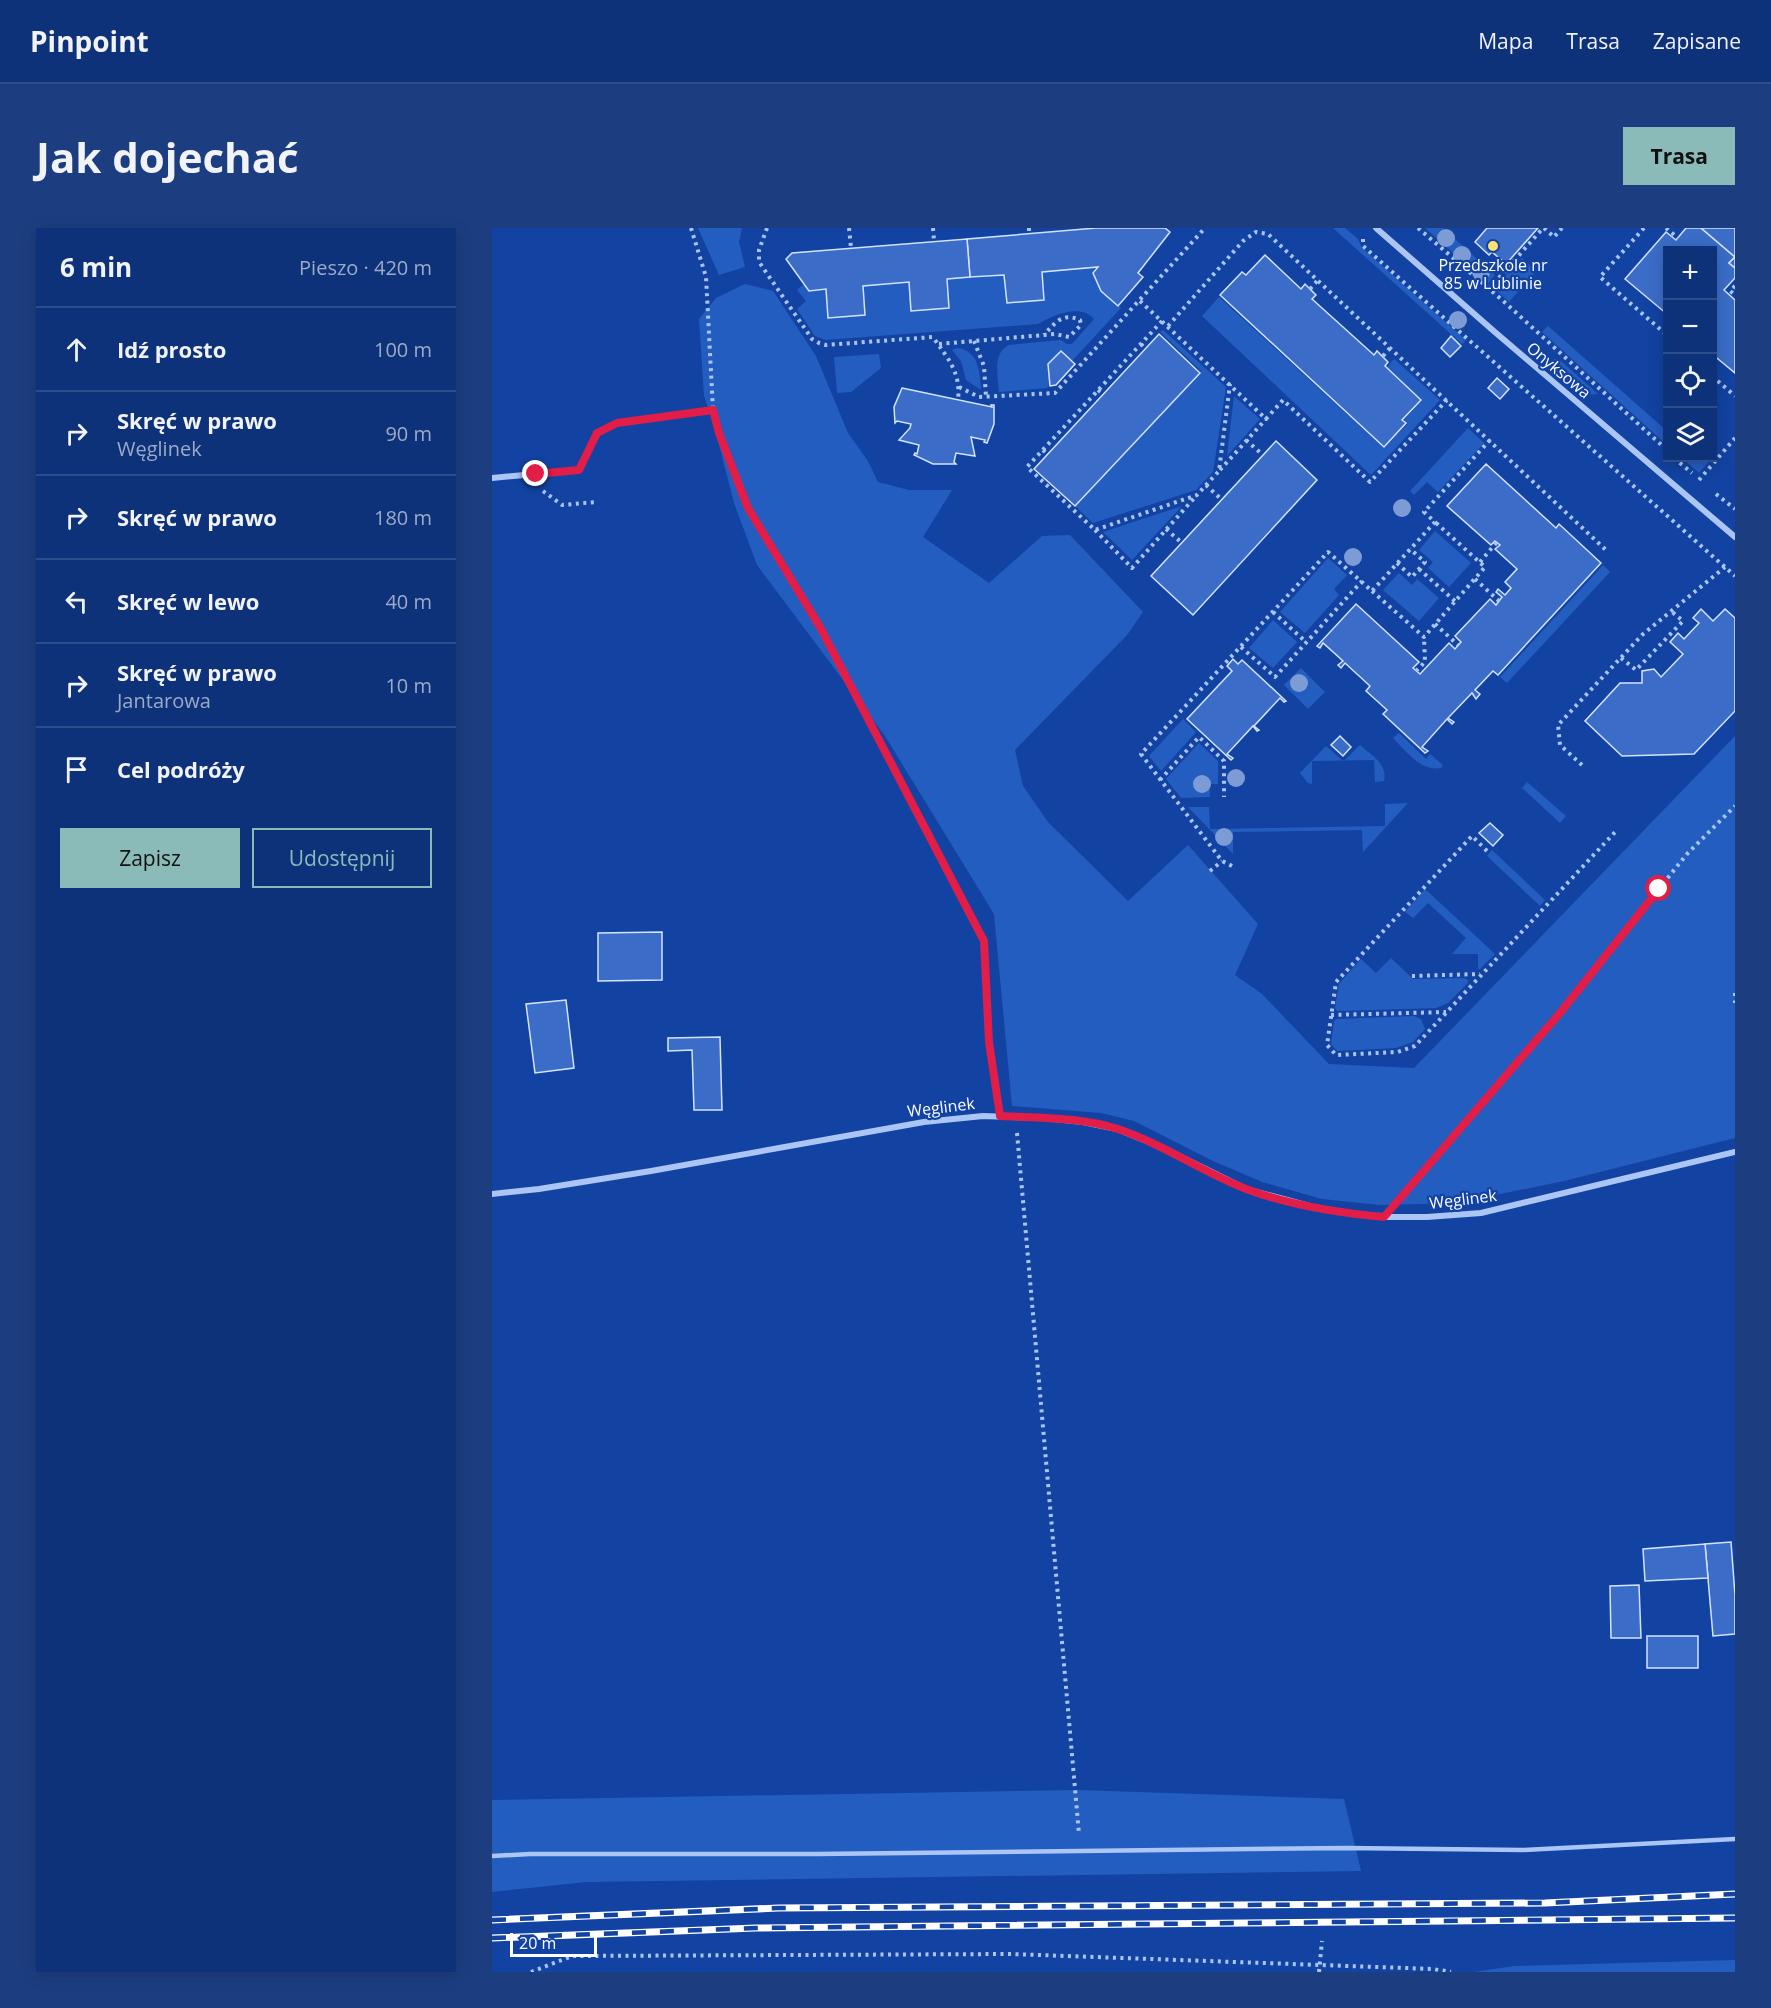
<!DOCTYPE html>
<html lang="pl">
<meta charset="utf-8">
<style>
:root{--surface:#0e327a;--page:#1c3e81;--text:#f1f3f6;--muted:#9baac7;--line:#2e4d8b;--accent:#8bbbb9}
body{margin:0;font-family:"Open Sans",sans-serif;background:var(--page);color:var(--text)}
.controls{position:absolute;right:18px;top:18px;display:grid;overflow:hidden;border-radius:0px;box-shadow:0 3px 15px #0003}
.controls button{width:54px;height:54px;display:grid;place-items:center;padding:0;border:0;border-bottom:2px solid var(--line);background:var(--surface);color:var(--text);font:30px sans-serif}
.scale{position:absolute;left:18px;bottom:15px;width:87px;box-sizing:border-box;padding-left:6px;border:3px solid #fff;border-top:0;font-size:16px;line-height:21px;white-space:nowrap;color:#fff;-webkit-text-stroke:4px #1243a2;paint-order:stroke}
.stop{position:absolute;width:18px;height:18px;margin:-14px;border:4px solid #e11d48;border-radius:50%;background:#fff}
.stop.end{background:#e11d48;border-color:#fff;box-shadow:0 2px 6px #0008}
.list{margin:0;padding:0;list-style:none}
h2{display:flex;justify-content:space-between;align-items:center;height:78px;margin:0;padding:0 24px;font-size:26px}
h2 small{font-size:20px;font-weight:400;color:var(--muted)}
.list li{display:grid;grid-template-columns:39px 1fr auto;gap:18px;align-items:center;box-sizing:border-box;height:84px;padding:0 24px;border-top:2px solid var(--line)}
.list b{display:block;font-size:22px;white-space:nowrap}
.list p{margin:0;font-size:20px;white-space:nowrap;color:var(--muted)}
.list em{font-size:20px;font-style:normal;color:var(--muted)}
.actions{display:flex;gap:12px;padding:18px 24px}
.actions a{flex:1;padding:14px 0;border:2px solid var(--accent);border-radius:0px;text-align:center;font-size:21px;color:var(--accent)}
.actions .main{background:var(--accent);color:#111}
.icon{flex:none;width:33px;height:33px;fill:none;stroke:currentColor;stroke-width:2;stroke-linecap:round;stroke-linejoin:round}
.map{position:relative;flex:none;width:1243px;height:1744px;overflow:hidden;border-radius:0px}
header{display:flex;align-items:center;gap:36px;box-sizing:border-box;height:84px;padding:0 30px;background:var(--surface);border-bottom:2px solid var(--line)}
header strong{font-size:28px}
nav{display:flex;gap:33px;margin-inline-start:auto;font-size:21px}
.intro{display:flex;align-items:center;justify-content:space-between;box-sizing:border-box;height:144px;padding:0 36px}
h1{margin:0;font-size:42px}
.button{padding:15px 27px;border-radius:0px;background:var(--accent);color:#111;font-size:21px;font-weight:700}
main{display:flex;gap:36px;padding:0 36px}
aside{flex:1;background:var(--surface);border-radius:0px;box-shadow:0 3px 15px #0003}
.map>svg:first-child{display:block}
.green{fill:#245dc0}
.building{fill:#3b6dc8;stroke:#d4e3fe;stroke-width:1.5}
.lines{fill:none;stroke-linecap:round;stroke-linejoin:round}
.path{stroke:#abc6f5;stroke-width:4;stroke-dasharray:3 4.5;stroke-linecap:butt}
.service{stroke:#abc6f5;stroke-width:4.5}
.minor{stroke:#abc6f5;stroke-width:6}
.rail-casing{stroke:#fff;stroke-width:7}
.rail{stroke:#1243a2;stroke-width:4.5;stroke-dasharray:14;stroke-linecap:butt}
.tree{fill:#7d9bd5}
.route{stroke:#e11d48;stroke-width:8}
.poi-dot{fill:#ffe370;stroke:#1243a2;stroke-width:2}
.labels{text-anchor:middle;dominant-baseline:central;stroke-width:4.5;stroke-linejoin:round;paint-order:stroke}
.poi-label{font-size:16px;fill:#fff;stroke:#1243a2}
.street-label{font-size:16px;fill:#fff;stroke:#1243a2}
</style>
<header>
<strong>Pinpoint</strong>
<nav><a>Mapa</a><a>Trasa</a><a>Zapisane</a></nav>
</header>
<div class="intro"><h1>Jak dojechać</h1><a class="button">Trasa</a></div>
<main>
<aside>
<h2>6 min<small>Pieszo · 420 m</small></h2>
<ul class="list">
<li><svg class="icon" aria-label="ahead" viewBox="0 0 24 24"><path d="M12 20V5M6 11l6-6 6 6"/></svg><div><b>Idź prosto</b></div><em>100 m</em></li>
<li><svg class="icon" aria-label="right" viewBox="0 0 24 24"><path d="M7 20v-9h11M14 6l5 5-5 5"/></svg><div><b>Skręć w prawo</b><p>Węglinek</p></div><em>90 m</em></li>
<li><svg class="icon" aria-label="right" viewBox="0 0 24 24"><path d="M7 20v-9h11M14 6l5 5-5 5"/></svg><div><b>Skręć w prawo</b></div><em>180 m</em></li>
<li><svg class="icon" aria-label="left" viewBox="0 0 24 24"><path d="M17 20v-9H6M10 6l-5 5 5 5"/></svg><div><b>Skręć w lewo</b></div><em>40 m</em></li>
<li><svg class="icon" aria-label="right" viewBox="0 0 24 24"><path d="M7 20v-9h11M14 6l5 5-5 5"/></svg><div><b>Skręć w prawo</b><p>Jantarowa</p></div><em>10 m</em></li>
<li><svg class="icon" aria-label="arrive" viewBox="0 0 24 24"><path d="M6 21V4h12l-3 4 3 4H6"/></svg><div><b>Cel podróży</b></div></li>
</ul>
<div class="actions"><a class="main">Zapisz</a><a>Udostępnij</a></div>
</aside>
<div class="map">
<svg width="1243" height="1744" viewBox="0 0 1243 1744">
<rect width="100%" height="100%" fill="#1243a2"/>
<g class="green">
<polygon points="206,0 250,0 247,14 253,39 227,47"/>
<polygon points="841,0 853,0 866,11 870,20 974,112 970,116"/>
<polygon points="933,0 951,0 1003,47 996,56"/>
<polygon points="1030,30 1044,43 1017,74 1002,60"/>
<path d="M606 39 601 45 609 63 629 80 580 133 569 123 556 135 558 157 555 160 507 164C506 148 500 125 517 117L569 112 575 116H580L602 91C589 75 560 87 546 96L333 112 323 108 305 81 314 73 305 62 312 56 317 63 334 61 336 90 373 87 371 58 417 54 419 83 456 80 455 51 512 47 515 75 552 72 550 44Z"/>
<polygon points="253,56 281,63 324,128 356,205 376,233 386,254 417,262 460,262 431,309 497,355 550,308 578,307 651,384 635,407 523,522 531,558 556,594 636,673 696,617 766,696 743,747 770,766 837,836 922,840 1243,508 1243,910 1072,953 964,975 888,977 830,971 770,954 719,932 642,893 609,885 520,878 502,686 393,508 265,337 242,275 222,197 212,168 207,91 224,70"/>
<polygon points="727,69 892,220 915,196 912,192 930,172 895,139 902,131 948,172 879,247 710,88"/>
<polygon points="1056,98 1175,203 1175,217 1050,104"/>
<polygon points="671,102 734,159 721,244 704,262 601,295 583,278 709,143 668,104"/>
<path d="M465 120C487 122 488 145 489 162L474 152 469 133 460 122Z"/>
<polygon points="387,126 389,140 359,164 345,165 342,129"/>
<polygon points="1062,131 1068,132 1106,166 1091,167 1055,136"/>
<polygon points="742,168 768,191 735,228"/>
<polygon points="976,200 992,215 946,264 935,254 922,267 918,263"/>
<polygon points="1190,230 1205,230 1208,232 1211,230 1220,230 1207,245"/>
<polygon points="690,278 640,332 611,304"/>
<polygon points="943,303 979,335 957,359 936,340 941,334 927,322"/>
<polygon points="836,330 855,347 842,361 847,367 813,405 788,384"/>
<polygon points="1111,337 1118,344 1015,455 1008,449"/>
<polygon points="907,345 920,357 925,351 947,370 927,393 891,362"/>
<polygon points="781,392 805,414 781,440 757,420"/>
<polygon points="809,440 833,464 816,481 792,457"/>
<polygon points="691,491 704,504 669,543 657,528"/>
<path d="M907 505 934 531 938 526 951 537 949 540C929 544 914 523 901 510Z"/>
<polygon points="707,515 726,533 726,556 718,556 718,569 689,570 674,551"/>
<path d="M868 517C879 527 896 536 892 553L883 554 882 532 820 533V556L816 555 808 545 834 518 850 532H853Z"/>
<polygon points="1035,554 1074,588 1068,595 1030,560"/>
<polygon points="916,575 871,624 870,602 741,604 741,626 696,579 717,579 718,601 893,598 893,576"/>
<polygon points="1000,622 1053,672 1048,678 995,628"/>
<polygon points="933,661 1003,726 988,741 986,741 986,726 960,726 974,710 936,675 921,690 913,684"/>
<polygon points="899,730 921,751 972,750 976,752 976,755 956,775 944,780 845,783 843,780 847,756 869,731 884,745"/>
<polygon points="922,788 929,791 933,801 921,814 904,820 845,823 839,816 842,793 845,791"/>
<polygon points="586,1562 852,1571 869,1643 94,1654 0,1664 0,1572"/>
<polygon points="1243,1732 1243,1744 982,1744 1022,1738"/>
</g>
<g class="building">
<polygon points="604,0 673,0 678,4 646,45 651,49 626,78 609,63 601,45 606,39 550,44 552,72 515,75 512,47 478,49 475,11"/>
<polygon points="995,0 1046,0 1014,36 1000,24 997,27 983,14"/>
<polygon points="1194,0 1209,0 1243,29 1237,35 1243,40 1243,50 1232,62 1243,72 1243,145 1220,126 1220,22 1176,22 1176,87 1133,51 1174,4 1184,12"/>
<polygon points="1209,0 1243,0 1243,40 1237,35 1243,29"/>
<polygon points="475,11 478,49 455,51 457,80 419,83 417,54 371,58 373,87 336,90 334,61 317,63 294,31 300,25"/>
<polygon points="773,27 809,61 813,56 824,67 820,71 882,127 885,123 896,134 893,138 929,172 910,192 914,195 892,219 728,67 750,44 754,47"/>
<polygon points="667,106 708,145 583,278 542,241"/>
<polygon points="959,108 969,118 958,129 949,120"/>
<polygon points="569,123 583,136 564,157 558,158 556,136"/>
<polygon points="1005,150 1017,161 1008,171 996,160"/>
<polygon points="410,160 500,179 499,177 502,177 502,196 495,215 492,214 493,212 479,209 483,228 464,225 462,234 464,236 441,236 422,227 423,225 425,226 427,217 407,212 418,200 419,196 405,193 403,195 402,179"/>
<polygon points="784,213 825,252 701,387 659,348"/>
<polygon points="994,236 1064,300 1067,296 1109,335 1006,447 1001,443 983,462 988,466 984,471 980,465 956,490 962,494 960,496 955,491 930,519 936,523 933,525 891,486 895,482 874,463 878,458 853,435 849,440 846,437 851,433 831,415 828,420 825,418 864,376 927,434 921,440 928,446 957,415 963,421 969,414 963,408 998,371 1004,377 1010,369 1004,364 1006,361 1013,367 1019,360 1013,354 1025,341 1003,321 1008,317 1003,313 999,317 955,278"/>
<polygon points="1209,381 1221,393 1233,381 1243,390 1243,483 1202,526 1130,528 1093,493 1128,455 1150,455 1150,443 1162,441 1169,449 1191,426 1178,414 1186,405 1192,411 1207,395 1201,390"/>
<polygon points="741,431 746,436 750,432 794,473 792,474 788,470 762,498 767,502 765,503 761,498 735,526 741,530 739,532 695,491 740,443 735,438"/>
<polygon points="848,508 859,519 851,528 839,517"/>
<polygon points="998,595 1011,607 1001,618 987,605"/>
<polygon points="170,704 170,752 106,753 106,705"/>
<polygon points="74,772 82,840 43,845 34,776"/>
<polygon points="228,809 230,882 202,882 200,822 176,823 176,810"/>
<polygon points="1239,1314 1243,1367 1243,1406 1221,1408 1213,1316"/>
<polygon points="1213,1316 1216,1350 1153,1353 1151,1321"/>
<polygon points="1147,1357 1149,1410 1119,1410 1118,1358"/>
<rect x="1155" y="1408" width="51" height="32"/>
</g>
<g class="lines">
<g class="path">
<polyline points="199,0 214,49 221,182 227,205 256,280 328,399 492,713 497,814 506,872"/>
<path d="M275 0 267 22V34L320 111 327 115 334 117 441 109C456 131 469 144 466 172"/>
<polyline points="357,0 359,20"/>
<polyline points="441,0 442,13"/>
<polyline points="537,0 537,6"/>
<polyline points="926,0 1009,71 1176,223"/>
<polyline points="1052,0 1062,9 1070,0"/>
<polyline points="1152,0 1108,49 1176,108"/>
<polyline points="1174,0 1186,10"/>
<polyline points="871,11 871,18 1243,348"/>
<polyline points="1243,58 1238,63 1243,67"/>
<polyline points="818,61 826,52"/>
<polyline points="997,61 1051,0"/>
<polyline points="648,73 774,191 791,172 878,254 955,172"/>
<polyline points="670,93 535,239 603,302 705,267 714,257 727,243 738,156"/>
<polyline points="676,98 751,13 764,4 776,6 1114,322"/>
<polyline points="482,113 492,138 494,169"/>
<path d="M447 116 552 107 563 106 577 109 589 97 588 92C570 84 563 95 552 107"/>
<polyline points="649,116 653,121"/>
<polyline points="891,128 899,119"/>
<polyline points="1220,148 1243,168"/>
<polyline points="467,159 487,169 563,165 713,0"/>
<polyline points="606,162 611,166"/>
<polyline points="754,212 771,227"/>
<polyline points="551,222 555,226"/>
<polyline points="95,226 105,205 125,195 221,182"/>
<polyline points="1182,230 1200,245"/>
<polyline points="728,242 774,191"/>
<polyline points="1207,252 1243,210"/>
<polyline points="714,257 730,272"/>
<polyline points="51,263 70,277 104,274"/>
<polyline points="1224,266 1243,281"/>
<polyline points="674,301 690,315"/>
<polyline points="603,302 640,340 704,268"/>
<polyline points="988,334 1005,314"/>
<polyline points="905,335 920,349 933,334 918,321"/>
<polyline points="927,341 963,373"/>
<polyline points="983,351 1007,373"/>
<polyline points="880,363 932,409 993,339 943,294"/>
<polyline points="781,384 814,414"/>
<polyline points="943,396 966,417"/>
<polyline points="749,419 783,449 870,353"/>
<polyline points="1129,430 1144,442 1191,393 1179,383"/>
<polyline points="924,443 933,434 932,409"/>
<polyline points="1090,537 1068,517 1066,497 1150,407 1233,339"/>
<polyline points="668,552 707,509 732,533 732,569"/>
<polyline points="995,623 980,608 844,754 835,817 844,827 906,824 923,818 1125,602"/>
<polyline points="740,638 730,633 649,526 836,324 880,363 943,294 932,284 998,212"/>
<polyline points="718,643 730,633"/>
<polyline points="920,748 988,746"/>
<polyline points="1243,765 1243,775"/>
<polyline points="839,787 954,784"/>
<polyline points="525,905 587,1606"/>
<polyline points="906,972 1067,785 1195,626 1243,578"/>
<polyline points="39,1744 80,1728 518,1726 941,1741 959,1744"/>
<polyline points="827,1744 830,1713"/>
</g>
<polyline class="service" points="0,1628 38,1626 325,1626 854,1620 1031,1622 1243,1611"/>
<g class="minor">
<polyline points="884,0 1004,105 1243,309"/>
<polyline points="0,250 87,242"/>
<polyline points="0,966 47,961 159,943 432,894 491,888 552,890 591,894 625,901 669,919 754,961 821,979 862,986 892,989 935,989 989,985 1243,924"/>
</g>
<g class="rail-casing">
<g id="rail">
<polyline points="0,1692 287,1680 1053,1675 1243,1666"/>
<polyline points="0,1710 264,1700 1243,1690"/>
</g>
</g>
<use href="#rail" class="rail"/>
</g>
<g class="tree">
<circle cx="954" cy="10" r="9"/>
<circle cx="970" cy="27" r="9"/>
<circle cx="989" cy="44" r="9"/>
<circle cx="966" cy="92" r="9"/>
<circle cx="910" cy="280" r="9"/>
<circle cx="861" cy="329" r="9"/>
<circle cx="807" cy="455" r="9"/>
<circle cx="744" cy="550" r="9"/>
<circle cx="710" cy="556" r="9"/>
<circle cx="732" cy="609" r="9"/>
</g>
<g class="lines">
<path class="route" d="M44 246 87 242 105 205 125 195 221 182 227 205 256 280 328 399 492 713 497 814 508 888C547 890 588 889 626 901 671 916 710 944 754 961 797 977 846 985 892 989L1068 785 1167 661"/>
</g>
<circle class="poi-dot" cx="1001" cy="18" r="6"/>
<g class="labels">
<g class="poi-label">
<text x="1001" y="37">Przedszkole nr<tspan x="1001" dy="18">85 w Lublinie</tspan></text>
</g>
<g class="street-label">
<text transform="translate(1067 142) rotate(40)">Onyksowa</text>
<text transform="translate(449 879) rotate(-7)">Węglinek</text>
<text transform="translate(971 971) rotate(-7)">Węglinek</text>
</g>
</g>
</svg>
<div class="controls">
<button>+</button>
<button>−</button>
<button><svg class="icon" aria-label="locate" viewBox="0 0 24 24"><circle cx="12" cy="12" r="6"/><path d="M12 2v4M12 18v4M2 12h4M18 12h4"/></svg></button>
<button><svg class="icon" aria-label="layers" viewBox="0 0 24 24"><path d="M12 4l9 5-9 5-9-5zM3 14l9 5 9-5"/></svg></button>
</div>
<div class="scale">20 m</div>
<div class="stop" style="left:1167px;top:661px"></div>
<div class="stop end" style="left:44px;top:246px"></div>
</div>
</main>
